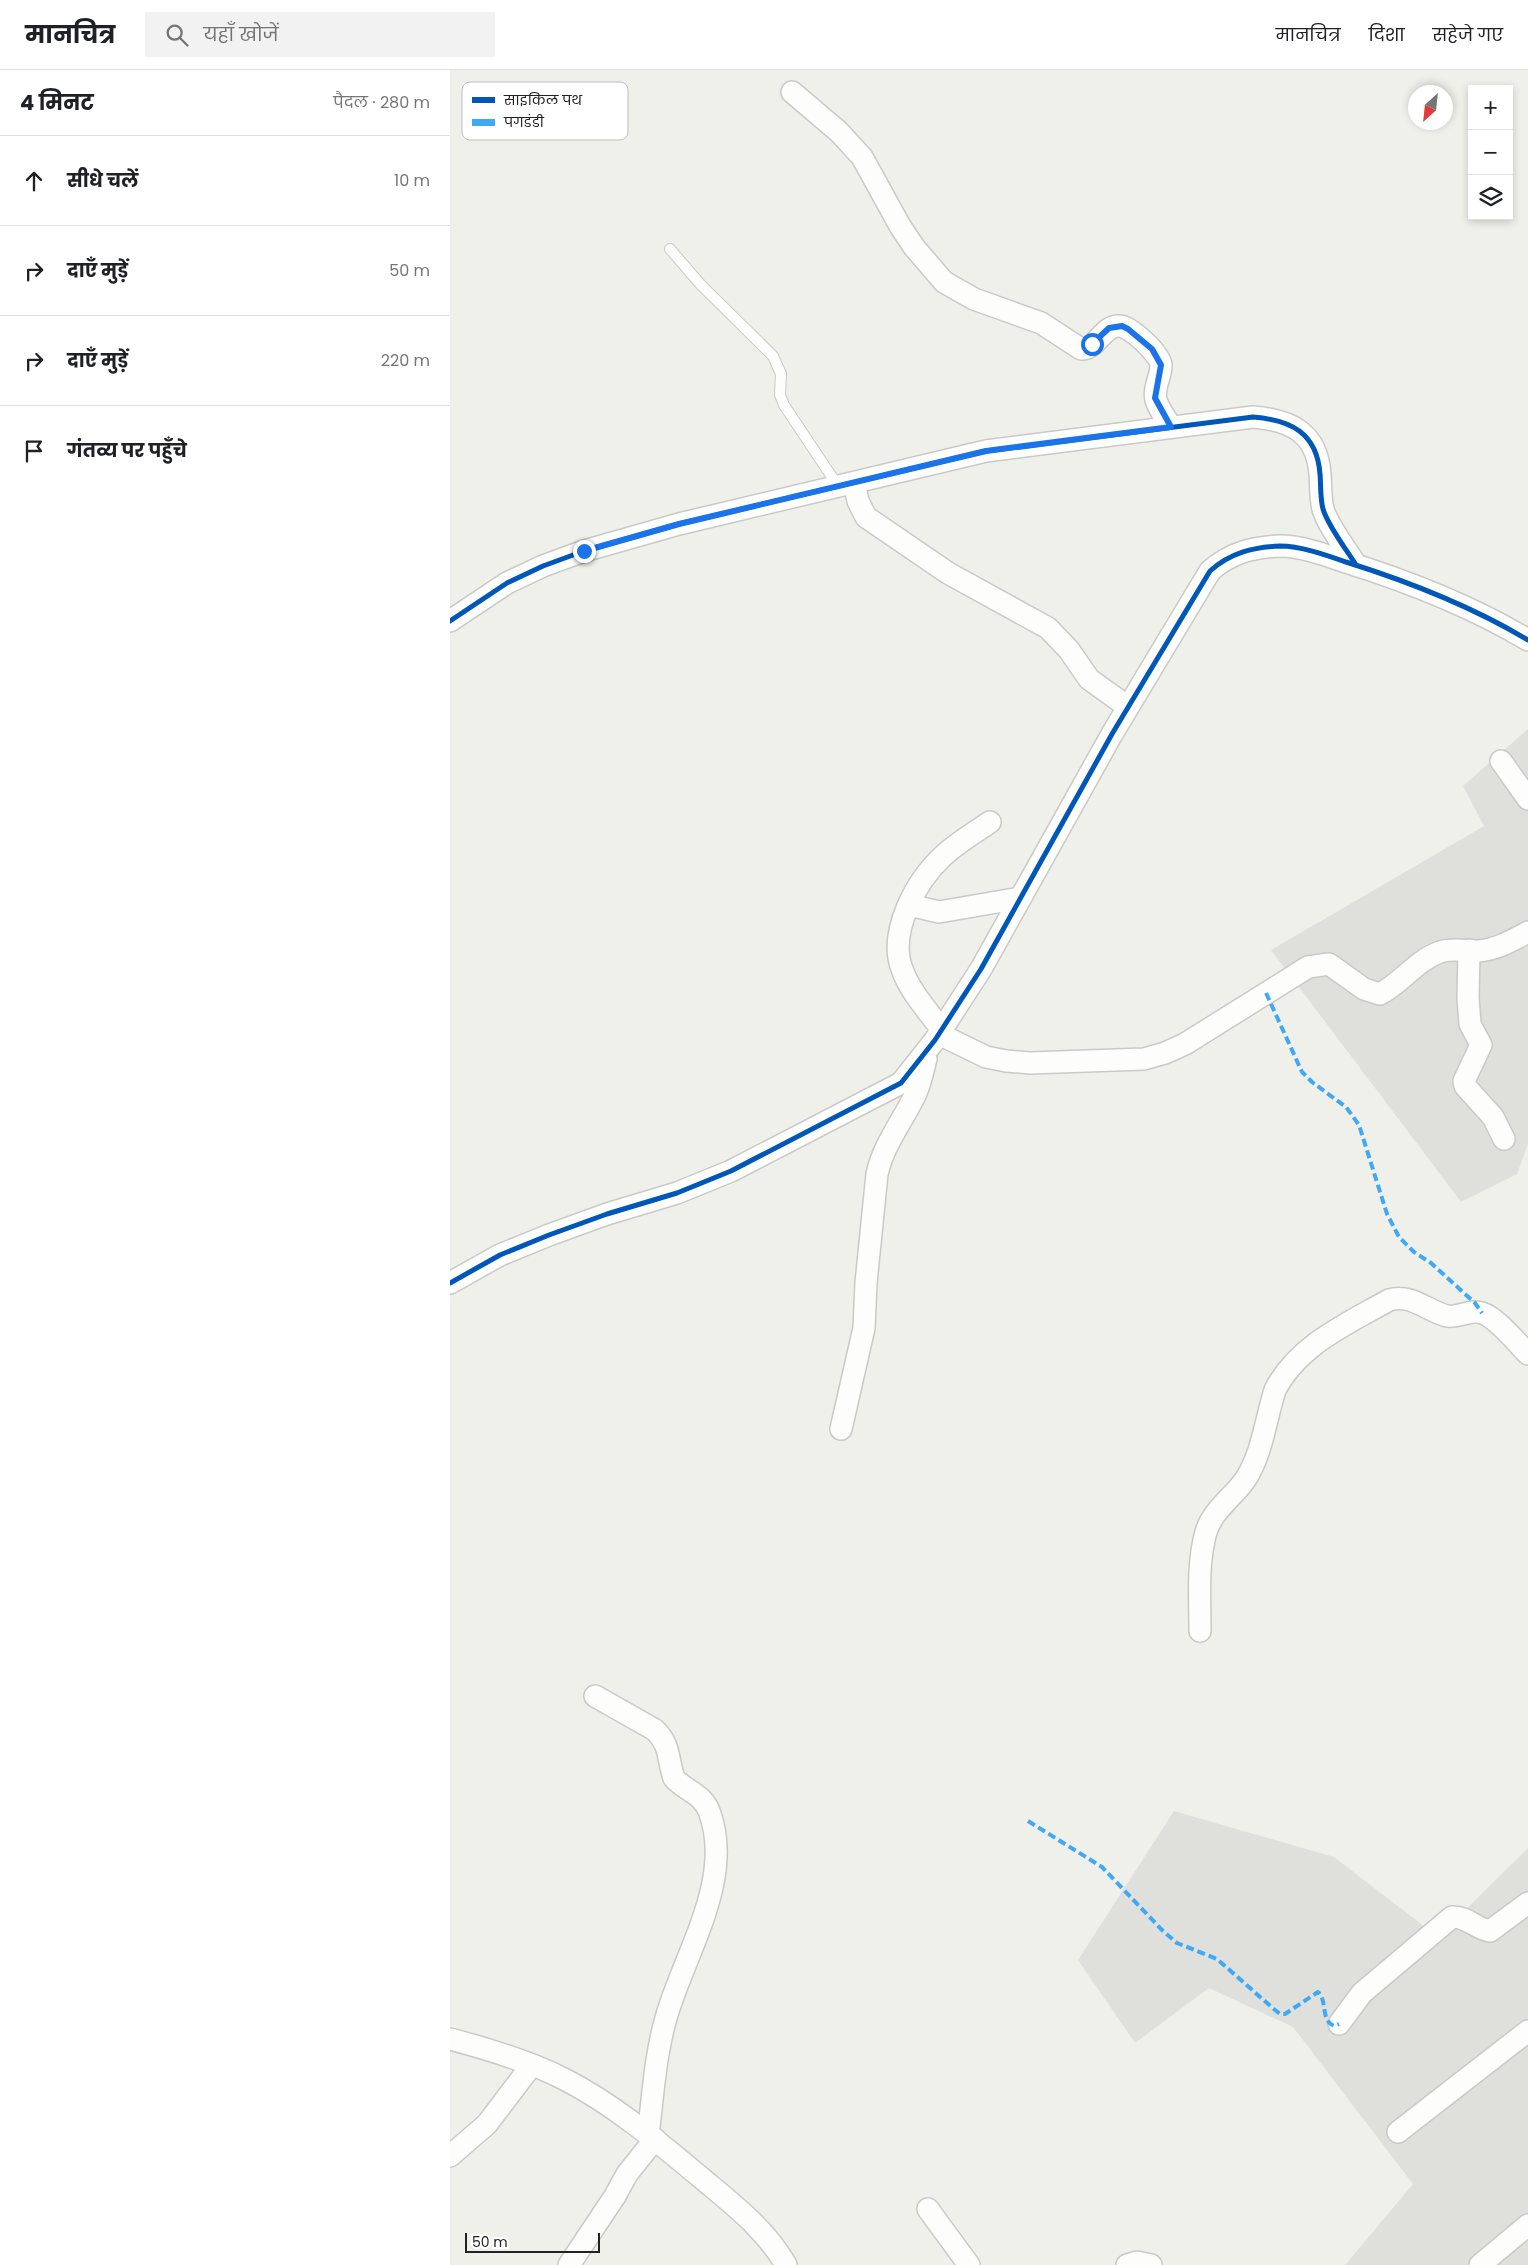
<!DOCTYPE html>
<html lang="hi">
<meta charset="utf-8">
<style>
:root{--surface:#fff;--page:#f2f2f2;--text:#202124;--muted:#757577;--line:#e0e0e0}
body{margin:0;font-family:Poppins,"Noto Sans Devanagari",sans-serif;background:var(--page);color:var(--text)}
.controls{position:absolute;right:15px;top:15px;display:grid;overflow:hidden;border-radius:0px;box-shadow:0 2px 8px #0003}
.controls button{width:45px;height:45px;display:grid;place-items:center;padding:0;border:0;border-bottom:1px solid var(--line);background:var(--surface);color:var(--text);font:25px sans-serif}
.compass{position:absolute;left:958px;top:15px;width:45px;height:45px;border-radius:50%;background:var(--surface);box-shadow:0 2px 8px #0003;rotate:207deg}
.scale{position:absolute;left:15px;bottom:12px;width:135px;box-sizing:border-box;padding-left:5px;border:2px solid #222;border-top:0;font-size:14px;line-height:18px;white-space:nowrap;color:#222;-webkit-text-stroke:4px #fff;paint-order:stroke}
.stop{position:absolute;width:15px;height:15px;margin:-11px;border:4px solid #1a73e8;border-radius:50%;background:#fff}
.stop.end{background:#1a73e8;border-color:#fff;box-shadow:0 1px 5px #0008}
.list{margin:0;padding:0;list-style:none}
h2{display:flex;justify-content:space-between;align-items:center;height:65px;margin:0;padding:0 20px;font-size:21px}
h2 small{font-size:16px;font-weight:400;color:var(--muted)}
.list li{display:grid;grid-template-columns:32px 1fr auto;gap:15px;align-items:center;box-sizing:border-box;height:90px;padding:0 20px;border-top:1px solid var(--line)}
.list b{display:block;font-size:19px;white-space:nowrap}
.list em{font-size:16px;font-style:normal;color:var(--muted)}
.icon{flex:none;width:28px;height:28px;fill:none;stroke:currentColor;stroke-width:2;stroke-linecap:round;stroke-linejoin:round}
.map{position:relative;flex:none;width:1078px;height:2195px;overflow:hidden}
header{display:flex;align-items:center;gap:30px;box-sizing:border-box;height:70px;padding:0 25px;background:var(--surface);border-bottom:1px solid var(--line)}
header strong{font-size:24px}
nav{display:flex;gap:28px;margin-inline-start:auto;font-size:18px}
.search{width:350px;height:45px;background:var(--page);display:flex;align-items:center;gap:12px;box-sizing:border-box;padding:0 18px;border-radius:0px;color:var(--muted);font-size:19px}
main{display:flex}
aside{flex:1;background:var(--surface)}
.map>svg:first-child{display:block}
.residential{fill:#dfdfdc}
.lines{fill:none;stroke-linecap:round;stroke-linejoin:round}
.lane-casing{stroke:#c9c9c7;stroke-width:12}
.street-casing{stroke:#c9c9c7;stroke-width:24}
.lane{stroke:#fdfdfc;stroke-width:10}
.street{stroke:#fdfdfc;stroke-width:21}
.quiet{stroke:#3fa9f5;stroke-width:4;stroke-dasharray:8 4;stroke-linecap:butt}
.cycleway-casing{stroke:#fff;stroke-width:8}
.cycleway{stroke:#0057b8;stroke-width:5}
.route{stroke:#1a73e8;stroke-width:6}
.key{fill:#fff;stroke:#bdbdbd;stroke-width:1}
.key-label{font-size:14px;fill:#222}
</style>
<header>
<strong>मानचित्र</strong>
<div class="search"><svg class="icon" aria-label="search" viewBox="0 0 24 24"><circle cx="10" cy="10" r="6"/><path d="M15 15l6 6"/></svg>यहाँ खोजें</div>
<nav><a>मानचित्र</a><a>दिशा</a><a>सहेजे गए</a></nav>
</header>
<main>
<aside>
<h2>4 मिनट<small>पैदल · 280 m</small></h2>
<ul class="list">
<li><svg class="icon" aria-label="ahead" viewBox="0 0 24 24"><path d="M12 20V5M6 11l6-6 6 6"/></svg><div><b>सीधे चलें</b></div><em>10 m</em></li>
<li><svg class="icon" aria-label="right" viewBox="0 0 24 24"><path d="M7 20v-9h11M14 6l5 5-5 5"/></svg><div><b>दाएँ मुड़ें</b></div><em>50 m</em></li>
<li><svg class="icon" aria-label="right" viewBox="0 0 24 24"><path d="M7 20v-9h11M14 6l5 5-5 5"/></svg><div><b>दाएँ मुड़ें</b></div><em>220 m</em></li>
<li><svg class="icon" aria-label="arrive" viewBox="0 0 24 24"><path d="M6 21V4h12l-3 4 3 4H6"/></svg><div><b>गंतव्य पर पहुँचे</b></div></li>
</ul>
</aside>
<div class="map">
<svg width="1078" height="2195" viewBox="0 0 1078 2195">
<rect width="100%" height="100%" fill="#f0f0eb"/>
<g class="residential">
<polygon points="1078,659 1078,1074 1067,1104 1011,1132 821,880 1034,756 1013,716"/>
<polygon points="724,1741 884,1787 988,1867 1078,1778 1078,2195 895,2195 963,2114 843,1957 759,1918 685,1973 628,1890"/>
</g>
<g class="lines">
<g class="lane-casing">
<polyline id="lane" points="220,179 251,215 323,286 331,304 330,325 334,335 388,416"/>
</g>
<g class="street-casing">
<g id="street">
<path d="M342 22 389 62 412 87 450 156 464 177 494 212 524 229 591 253 631 279C647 280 653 254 670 256 681 257 710 284 711 295 711 307 703 318 706 330 709 340 716 348 721 357"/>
<polyline points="404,413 408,431 416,447 498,503 598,558 619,580 639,609 678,637"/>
<path d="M0 551 57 513 93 496 134 481 229 454 536 381 803 347C841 350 867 363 870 404 871 415 870 428 873 439 878 456 896 479 906 495"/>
<polyline points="1051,691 1078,729"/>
<polyline points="459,835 489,842 570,828"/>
<polyline points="1019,880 1018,928 1020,954 1031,975 1014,1011 1015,1016 1043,1047 1054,1069"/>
<path d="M492 960C478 941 460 922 452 899 438 862 466 811 493 786 507 773 524 763 540 752"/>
<path d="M489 964 536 987 556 991 580 993 694 989 715 983 735 974 858 897 879 894 914 919 930 924C951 913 967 890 990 882 1003 878 1014 881 1028 881 1046 880 1063 870 1078 862"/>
<path d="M0 1213 50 1185 99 1165 157 1144 227 1123 281 1101 451 1013 485 970 531 899 662 664 760 501C780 483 803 477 830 476 851 476 876 485 896 492 960 512 1021 536 1078 570"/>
<path d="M391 1359 414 1258 416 1213 427 1104C434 1073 453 1051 466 1023 471 1012 473 1000 476 989"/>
<path d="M750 1561C750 1529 747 1494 756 1462 762 1441 783 1427 795 1410 812 1385 816 1348 825 1320 848 1275 897 1254 939 1230 961 1223 977 1241 997 1246 1009 1248 1020 1239 1032 1243 1046 1247 1067 1273 1078 1284"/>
<path d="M145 1626 205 1660C221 1676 217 1688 224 1708 235 1721 252 1723 259 1741 285 1809 234 1884 216 1948 205 1986 203 2026 198 2065"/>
<path d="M889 1954 912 1923 1002 1847C1017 1846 1026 1859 1040 1861L1078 1833"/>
<path d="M0 1969C38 1979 79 1991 114 2009 163 2034 207 2071 249 2106 281 2133 315 2158 336 2195"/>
<polyline points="948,2062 1078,1961"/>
<polyline points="0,2086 37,2054 81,1996"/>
<polyline points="478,2139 519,2195"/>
<polyline points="119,2195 165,2126 177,2104 205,2069"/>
<polyline points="677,2195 687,2192 701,2195"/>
<polyline points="1030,2195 1078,2155"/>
</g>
</g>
<use href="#lane" class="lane"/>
<use href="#street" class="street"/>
<g class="quiet">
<polyline points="816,923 852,1002 862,1012 896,1037 909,1055 937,1144 949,1167 964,1182 981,1193 1025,1233 1032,1243"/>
<path d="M578 1751 652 1797 713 1861 727 1873 767 1889 825 1940 830 1944H835L868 1922C878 1931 870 1950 884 1956L889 1954"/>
</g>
<g class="cycleway-casing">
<g id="cycleway">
<path d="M0 551 57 513 93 496 134 481 229 454 536 381 803 347C841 350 867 363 870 404 871 415 870 428 873 439 878 456 896 479 906 495"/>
<path d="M0 1213 50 1185 99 1165 157 1144 227 1123 281 1101 451 1013 485 970 531 899 662 664 760 501C780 483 803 477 830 476 851 476 876 485 896 492 960 512 1021 536 1078 570"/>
</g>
</g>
<use href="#cycleway" class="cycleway"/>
</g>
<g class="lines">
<polyline class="route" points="134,481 229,454 536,381 721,357 705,328 711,295 702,279 678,259 672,256 659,258 642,274"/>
</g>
<rect x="12" y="12" width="166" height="58" rx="8" class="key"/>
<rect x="22" y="27" width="23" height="6" fill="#0057b8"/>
<rect x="22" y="49" width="23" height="7" fill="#3fa9f5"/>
<g class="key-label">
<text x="54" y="35">साइकिल पथ</text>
<text x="54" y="57">पगडंडी</text>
</g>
</svg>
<div class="controls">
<button>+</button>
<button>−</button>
<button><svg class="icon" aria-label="layers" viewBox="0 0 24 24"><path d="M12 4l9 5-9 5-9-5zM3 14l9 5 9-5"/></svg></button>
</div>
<svg class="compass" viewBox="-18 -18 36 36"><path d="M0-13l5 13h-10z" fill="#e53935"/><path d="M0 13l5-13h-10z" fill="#757577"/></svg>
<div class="scale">50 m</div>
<div class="stop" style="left:642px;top:274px"></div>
<div class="stop end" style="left:134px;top:481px"></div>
</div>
</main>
